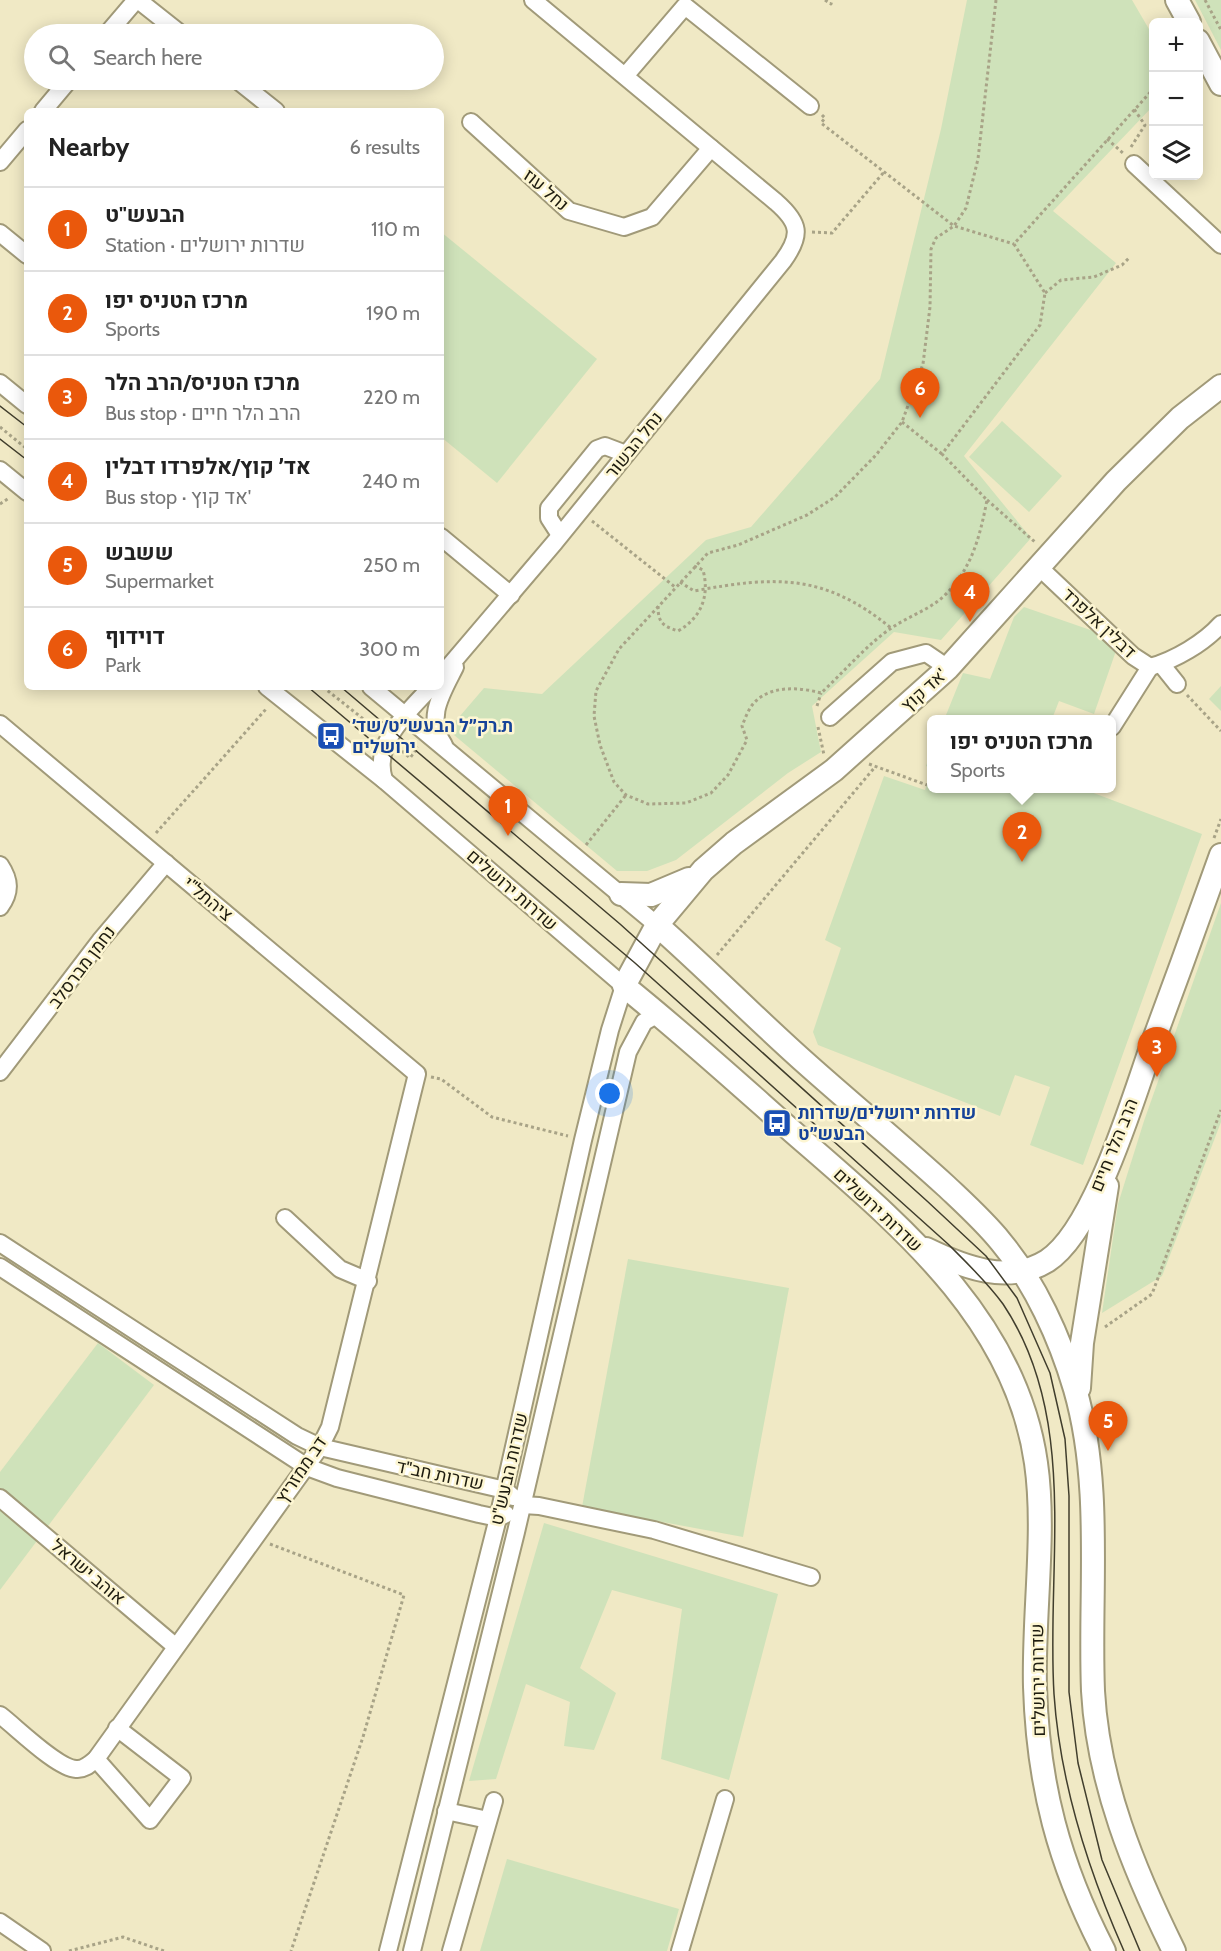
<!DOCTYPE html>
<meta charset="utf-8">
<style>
:root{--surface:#fff;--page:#f6f6f6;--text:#222;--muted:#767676;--line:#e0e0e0;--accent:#ea580c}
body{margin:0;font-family:Cabin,Heebo,sans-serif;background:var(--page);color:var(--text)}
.controls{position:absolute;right:18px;top:18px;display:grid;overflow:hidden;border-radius:9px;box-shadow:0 3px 15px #0003}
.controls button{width:54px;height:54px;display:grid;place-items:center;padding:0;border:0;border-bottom:2px solid var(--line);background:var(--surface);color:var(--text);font:30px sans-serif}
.you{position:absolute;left:610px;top:1094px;width:21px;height:21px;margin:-15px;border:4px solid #fff;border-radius:50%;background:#1a73e8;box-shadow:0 0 0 9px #1a73e833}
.badge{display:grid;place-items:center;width:39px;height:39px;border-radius:50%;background:var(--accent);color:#fff;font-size:20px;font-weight:700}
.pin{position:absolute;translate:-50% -50px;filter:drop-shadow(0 2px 3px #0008)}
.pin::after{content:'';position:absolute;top:32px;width:21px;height:18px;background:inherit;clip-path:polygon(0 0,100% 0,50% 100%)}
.popup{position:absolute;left:927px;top:715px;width:189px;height:78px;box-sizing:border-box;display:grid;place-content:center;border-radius:9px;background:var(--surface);filter:drop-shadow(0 2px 4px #0005);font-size:20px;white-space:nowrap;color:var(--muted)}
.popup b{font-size:22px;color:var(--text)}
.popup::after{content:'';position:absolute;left:50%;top:100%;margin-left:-12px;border:12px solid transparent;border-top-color:var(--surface)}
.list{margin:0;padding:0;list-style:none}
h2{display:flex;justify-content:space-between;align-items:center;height:78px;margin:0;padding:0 24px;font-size:26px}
h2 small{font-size:20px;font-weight:400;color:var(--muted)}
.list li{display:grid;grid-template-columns:39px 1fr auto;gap:18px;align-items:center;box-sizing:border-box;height:84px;padding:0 24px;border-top:2px solid var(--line)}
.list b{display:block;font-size:22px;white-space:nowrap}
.list p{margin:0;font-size:20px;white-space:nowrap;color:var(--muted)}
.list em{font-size:20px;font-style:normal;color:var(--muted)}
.icon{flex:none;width:33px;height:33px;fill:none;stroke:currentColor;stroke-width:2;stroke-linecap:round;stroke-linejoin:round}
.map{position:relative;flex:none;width:1221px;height:1951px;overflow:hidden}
.search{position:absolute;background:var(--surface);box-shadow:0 3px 15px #0003;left:24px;top:24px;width:420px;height:66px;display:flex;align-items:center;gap:15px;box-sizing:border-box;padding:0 21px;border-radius:33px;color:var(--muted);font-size:22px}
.panel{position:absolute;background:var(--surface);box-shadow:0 3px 15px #0003;left:24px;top:108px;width:420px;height:582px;border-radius:9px}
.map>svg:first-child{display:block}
.green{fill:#cfe2ba}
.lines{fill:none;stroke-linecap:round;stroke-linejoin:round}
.minor-casing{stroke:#a19a79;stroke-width:20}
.major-casing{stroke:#a19a79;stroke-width:26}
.path{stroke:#a8a387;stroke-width:3;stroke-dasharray:3 3;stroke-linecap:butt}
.minor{stroke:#fff;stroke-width:16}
.major{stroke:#fff;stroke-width:22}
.tram{stroke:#413e2d;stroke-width:1.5}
.labels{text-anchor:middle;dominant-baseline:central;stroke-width:5;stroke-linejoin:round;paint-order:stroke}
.street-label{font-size:18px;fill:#1e1c0f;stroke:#fdf6d2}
.transit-label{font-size:18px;font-weight:bold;fill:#164399;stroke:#fdf6d2;text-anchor:start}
</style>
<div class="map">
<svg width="1221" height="1951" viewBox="0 0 1221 1951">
<rect width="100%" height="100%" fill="#f0e9c5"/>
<g class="green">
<polygon points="967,0 1132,0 1153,36 1153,106 1053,211 1116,263 964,456 1031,538 941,640 894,632 812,706 821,752 788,773 676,860 647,871 617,871 448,730 484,688 542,694 706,540 751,527 880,379 941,129"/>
<polygon points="1195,0 1221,0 1221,50"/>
<polygon points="441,232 597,359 497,483 441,437"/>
<polygon points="1002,421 1062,476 1029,512 969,457"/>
<polygon points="1024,607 1102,634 1117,648 1094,714 1059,701 1052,719 944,720 963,673 990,679 1014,617"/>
<polygon points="1221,686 1221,711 1209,699"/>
<polygon points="932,750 932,788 1083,789 1202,834 1083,1165 1030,1145 1050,1087 1015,1075 1000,1116 818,1045 813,1032 841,948 825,940 884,776 925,790 932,769 926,766"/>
<polygon points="1221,903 1221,1122 1162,1276 1102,1313 1118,1204 1144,1121"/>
<polygon points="628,1259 789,1288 743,1537 582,1507"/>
<polygon points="98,1343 154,1385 0,1590 0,1472"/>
<polygon points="544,1523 778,1594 729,1780 661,1759 682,1609 612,1590 580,1668 616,1693 594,1750 564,1746 570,1702 526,1684 496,1779 469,1781"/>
<polygon points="507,1859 679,1909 667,1951 480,1951"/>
</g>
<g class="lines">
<g class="minor-casing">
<g id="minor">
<polyline points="138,0 181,34"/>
<polyline points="107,34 136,0"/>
<polyline points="625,76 685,6 810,106"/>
<polyline points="237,80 276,111"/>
<polyline points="43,111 69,80"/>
<polyline points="471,122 569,211 624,227 652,217 711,148"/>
<polyline points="0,162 27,130"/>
<polyline points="1134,164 1221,245"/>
<polyline points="0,233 27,255"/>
<polyline points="0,383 27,405"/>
<polyline points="0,470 27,492"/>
<polyline points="560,535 549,518 549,508 597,449 605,446 626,454"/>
<polyline points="441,537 511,595"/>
<path d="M1040 568 1133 656 1150 667C1175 660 1204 643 1221 624"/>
<polyline points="1161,664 1177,684"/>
<path d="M441 676 555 542 783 261C802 235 800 223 776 202L533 0"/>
<polyline points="267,687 384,780 624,986 610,1030 583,1140 498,1518 388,1951"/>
<polyline points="371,687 657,925"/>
<polyline points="830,717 892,662 926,653 948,668"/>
<path d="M0 724 417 1074 330 1427 320 1447 96 1759C90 1764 84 1770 76 1769 57 1768 16 1727 0 1715"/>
<polyline points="1112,727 1150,667"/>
<path d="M444 745C425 718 442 693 455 667"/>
<path d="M384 780C372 743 408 712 431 687"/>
<path d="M0 865C10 880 11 892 0 907"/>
<polyline points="0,1072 100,941 166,863"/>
<polyline points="285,1218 340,1269 368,1281"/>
<polyline points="0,1243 297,1436 320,1447 505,1490 513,1497"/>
<polyline points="0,1267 307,1467 337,1478 479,1514 498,1518 506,1514"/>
<polyline points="0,1498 175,1646"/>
<polyline points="523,1505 539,1506 654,1530 811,1577"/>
<polyline points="96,1759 150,1820 182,1778 117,1728"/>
<polyline points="446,1811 488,1820"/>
<polyline points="0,1922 42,1951"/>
<polyline points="412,1951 516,1532 628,1052 644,1022 658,1014"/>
<polyline points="451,1951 494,1801"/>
<polyline points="680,1951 725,1799"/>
</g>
</g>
<g class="major-casing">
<g id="major">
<polyline points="1177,0 1189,22"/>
<polyline points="1198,41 1221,84"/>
<polyline points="621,894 651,895 689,879"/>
<path d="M657 925C709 971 757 1020 809 1066 854 1106 901 1145 946 1186 965 1204 985 1222 1001 1242 1035 1283 1060 1338 1075 1389 1103 1486 1089 1592 1093 1691 1098 1783 1134 1870 1174 1951"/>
<path d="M926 1249C963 1267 1008 1285 1047 1261 1095 1230 1133 1098 1153 1042 1176 980 1199 917 1221 855"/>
<polyline points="1079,1388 1082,1343 1107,1186"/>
<path d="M1104 1951C1059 1864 1038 1785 1035 1687 1033 1615 1046 1532 1036 1463 1015 1314 891 1218 785 1125 732 1078 679 1030 624 986L657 925 703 870 734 843 834 770 948 668 1116 481 1180 418 1221 386"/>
</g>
</g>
<g class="path">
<polyline points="825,0 831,4 832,0"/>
<path d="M996 0 978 159 966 208 954 226 936 238 931 249 930 307 923 364 902 422 876 455 835 497 807 515 738 545 708 553 619 649 596 691 594 716 600 745 614 782 626 795 648 804 686 803 711 793 728 775 747 740 742 726C745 719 748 710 753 704 769 685 799 687 821 693 842 674 869 642 893 627 909 616 929 610 944 596 972 569 980 536 987 500L942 454 1040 325 1045 293 1014 244 1154 88"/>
<polyline points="1205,0 1221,30"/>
<polyline points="822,115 825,118 821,123 954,226 1014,244"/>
<polyline points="1107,139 1124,154"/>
<polyline points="1131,147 1145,125 1134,109"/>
<polyline points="812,232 832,233 884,172"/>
<polyline points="1045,293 1061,280 1094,277 1122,265 1130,257"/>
<polyline points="902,422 942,454"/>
<polyline points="0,427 27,449"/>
<polyline points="987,500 1035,542"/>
<polyline points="0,504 9,498"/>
<polyline points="592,521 675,587"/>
<path d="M680 582 694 591C775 576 824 573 891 628"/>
<path d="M658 606C658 623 663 626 678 631 701 618 710 596 703 570L694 566"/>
<polyline points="323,687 376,729"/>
<polyline points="1187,695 1221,731"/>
<polyline points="817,706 821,693"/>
<polyline points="818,727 824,755"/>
<polyline points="402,751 410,758 418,747"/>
<polyline points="869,764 927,785"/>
<polyline points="1060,792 1061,788"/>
<polyline points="156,833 267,708"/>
<polyline points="1214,838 1221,819"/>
<polyline points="586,845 626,795"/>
<polyline points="717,955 875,767"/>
<polyline points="431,1077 441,1079 492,1117 568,1136"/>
<polyline points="1105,1327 1152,1294 1221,1110"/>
<polyline points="270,1544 404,1595 363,1737 291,1951"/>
<polyline points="69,1951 123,1937 164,1951"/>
</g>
<use href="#minor" class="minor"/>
<use href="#major" class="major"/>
<g class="tram">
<polyline points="0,406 27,427"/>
<polyline points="0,439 27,460"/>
<path d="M308 687 635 963 948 1244C967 1263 987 1282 1003 1304 1080 1419 1046 1565 1054 1694 1060 1784 1088 1870 1124 1951"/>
<polyline points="341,687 620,924 927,1201 986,1256 1017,1298 1050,1373 1065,1439 1069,1496 1069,1692 1078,1763 1102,1860 1140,1951"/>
</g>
</g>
<defs>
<g id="bus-square" transform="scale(1.5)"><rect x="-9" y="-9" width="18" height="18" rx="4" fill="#1a4fb4" stroke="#fdf6d2"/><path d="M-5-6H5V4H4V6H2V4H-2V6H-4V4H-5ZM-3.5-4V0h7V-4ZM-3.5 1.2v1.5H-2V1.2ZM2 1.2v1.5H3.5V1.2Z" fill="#fff"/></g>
</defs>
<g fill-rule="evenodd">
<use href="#bus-square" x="331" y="736"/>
<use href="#bus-square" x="777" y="1123"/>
</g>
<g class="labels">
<g class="street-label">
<text transform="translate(546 190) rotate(41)">נחל עוז</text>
<text transform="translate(634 445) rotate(-51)">נחל הבשור</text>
<text transform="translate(1099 623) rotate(43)">דבלין אלפרד</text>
<text transform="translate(924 690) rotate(-42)">אד קוץ'</text>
<text transform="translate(512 890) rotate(41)">שדרות ירושלים</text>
<text transform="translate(208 899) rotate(40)">ציהתל"י</text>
<text transform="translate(82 967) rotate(-53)">נחמן מברסלב</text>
<text transform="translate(1114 1145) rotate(-68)">הרב הלר חיים</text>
<text transform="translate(878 1210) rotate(43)">שדרות ירושלים</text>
<text transform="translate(509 1469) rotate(-77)">שדרות הבעש"ט</text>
<text transform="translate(301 1470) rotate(-56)">דב ממזריץ</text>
<text transform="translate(440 1475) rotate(12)">שדרות חב"ד</text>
<text transform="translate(88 1572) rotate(40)">אוהב ישראל</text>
<text transform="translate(1038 1680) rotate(-91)">שדרות ירושלים</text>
</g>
<g class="transit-label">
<text x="352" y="726">ת.רק״ל הבעש״ט/שד׳<tspan x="352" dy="21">ירושלים</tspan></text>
<text x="798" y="1113">שדרות ירושלים/שדרות<tspan x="798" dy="21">הבעש״ט</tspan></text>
</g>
</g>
</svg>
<div class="controls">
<button>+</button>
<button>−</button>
<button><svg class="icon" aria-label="layers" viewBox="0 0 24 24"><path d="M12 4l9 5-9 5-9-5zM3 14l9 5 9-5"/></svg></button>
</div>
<div class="you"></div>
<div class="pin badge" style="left:508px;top:836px">1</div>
<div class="pin badge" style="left:1022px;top:862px">2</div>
<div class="popup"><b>מרכז הטניס יפו</b>Sports</div>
<div class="pin badge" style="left:1157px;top:1077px">3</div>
<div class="pin badge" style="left:970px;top:622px">4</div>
<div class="pin badge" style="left:1108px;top:1451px">5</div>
<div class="pin badge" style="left:920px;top:418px">6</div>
<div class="search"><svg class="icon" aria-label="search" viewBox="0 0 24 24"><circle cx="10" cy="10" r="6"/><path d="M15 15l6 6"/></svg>Search here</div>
<section class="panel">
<h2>Nearby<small>6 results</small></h2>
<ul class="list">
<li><span class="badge">1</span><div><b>הבעש&quot;ט</b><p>Station · שדרות ירושלים</p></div><em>110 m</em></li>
<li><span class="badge">2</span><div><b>מרכז הטניס יפו</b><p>Sports</p></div><em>190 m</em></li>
<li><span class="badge">3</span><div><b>מרכז הטניס/הרב הלר</b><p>Bus stop · הרב הלר חיים</p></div><em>220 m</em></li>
<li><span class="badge">4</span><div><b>אד׳ קוץ/אלפרדו דבלין</b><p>Bus stop · אד קוץ'</p></div><em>240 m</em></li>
<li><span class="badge">5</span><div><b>ששבש</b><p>Supermarket</p></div><em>250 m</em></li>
<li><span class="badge">6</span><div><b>דוידוף</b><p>Park</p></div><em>300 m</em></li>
</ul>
</section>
</div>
